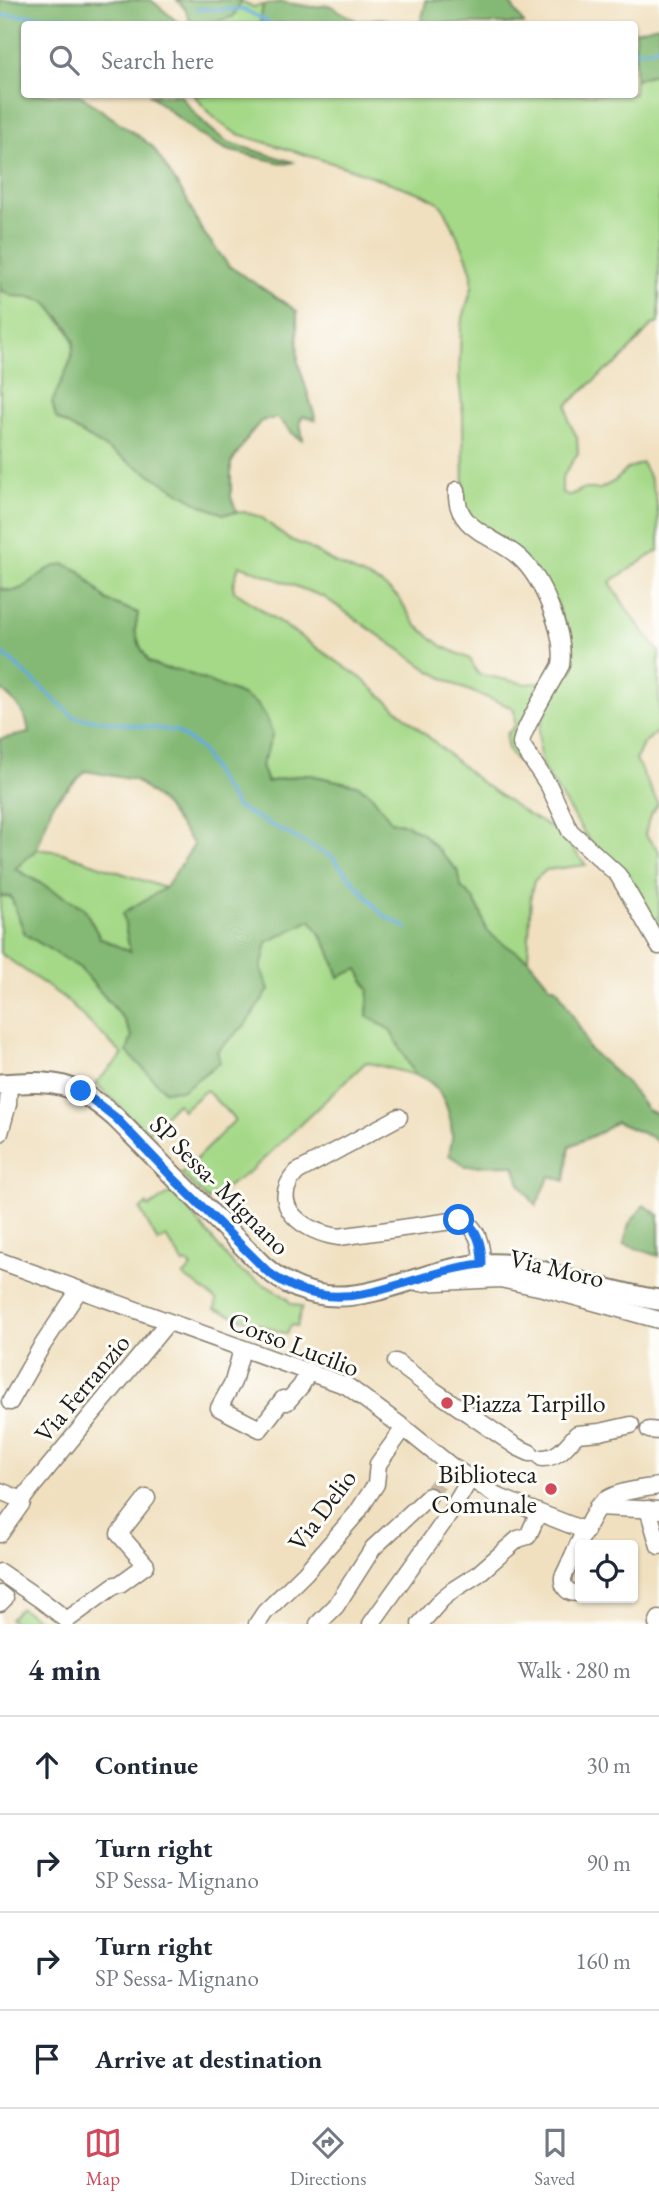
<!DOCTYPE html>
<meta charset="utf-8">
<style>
:root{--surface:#fff;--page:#f2f2f3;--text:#1f2937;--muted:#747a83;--line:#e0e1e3;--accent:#d1495b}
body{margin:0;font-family:"EB Garamond",serif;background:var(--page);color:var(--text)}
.controls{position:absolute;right:21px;bottom:21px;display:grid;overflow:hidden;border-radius:7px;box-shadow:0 2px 5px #0004}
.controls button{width:63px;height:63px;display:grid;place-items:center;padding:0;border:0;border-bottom:2px solid var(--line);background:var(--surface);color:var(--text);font:35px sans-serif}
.stop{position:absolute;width:21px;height:21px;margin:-16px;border:5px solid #1a73e8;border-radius:50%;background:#fff}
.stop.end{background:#1a73e8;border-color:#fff;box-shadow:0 2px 7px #0008}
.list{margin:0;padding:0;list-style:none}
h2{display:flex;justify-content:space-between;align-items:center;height:91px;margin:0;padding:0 28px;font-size:30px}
h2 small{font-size:23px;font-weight:400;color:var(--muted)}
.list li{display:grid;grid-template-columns:46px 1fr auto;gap:21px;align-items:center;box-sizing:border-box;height:98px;padding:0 28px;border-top:2px solid var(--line)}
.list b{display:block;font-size:26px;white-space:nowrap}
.list p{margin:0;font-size:23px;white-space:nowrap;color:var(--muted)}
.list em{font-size:23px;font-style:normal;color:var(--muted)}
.icon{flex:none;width:38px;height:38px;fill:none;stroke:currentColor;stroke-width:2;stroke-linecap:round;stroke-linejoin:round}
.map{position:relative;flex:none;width:659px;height:1624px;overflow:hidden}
.search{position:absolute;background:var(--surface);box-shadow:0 2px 5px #0004;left:21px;right:21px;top:21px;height:77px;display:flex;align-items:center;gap:18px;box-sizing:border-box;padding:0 24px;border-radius:7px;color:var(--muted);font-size:26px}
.sheet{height:483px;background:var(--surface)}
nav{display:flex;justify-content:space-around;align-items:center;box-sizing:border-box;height:98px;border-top:2px solid var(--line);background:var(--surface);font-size:19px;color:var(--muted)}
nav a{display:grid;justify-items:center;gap:4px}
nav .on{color:var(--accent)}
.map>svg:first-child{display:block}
.green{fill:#a5d988;stroke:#607a52;stroke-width:2}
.forest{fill:#84b974;stroke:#506a48;stroke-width:2;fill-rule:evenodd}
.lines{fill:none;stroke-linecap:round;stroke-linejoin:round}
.stream{stroke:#65acdc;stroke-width:3.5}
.minor-tunnel{stroke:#c6b99f;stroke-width:16;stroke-dasharray:16 8;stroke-linecap:butt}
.minor-casing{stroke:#867e6e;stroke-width:19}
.tertiary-casing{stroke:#867e6e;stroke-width:23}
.minor{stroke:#fff;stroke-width:16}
.tertiary{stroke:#fff;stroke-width:19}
.route{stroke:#1a73e8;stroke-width:9}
.poi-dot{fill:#d1495b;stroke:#fdfcf7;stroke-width:2.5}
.labels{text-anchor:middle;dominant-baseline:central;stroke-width:6;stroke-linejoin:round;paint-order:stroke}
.street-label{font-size:26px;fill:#1c1c1c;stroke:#fdfcf7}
.poi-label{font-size:26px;fill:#1c1c1c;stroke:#fdfcf7;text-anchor:start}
</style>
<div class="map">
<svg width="659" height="1624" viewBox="0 0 659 1624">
<rect width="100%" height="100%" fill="#fdfcf7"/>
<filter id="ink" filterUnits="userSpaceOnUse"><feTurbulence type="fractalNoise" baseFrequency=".0143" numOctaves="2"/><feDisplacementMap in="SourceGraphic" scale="14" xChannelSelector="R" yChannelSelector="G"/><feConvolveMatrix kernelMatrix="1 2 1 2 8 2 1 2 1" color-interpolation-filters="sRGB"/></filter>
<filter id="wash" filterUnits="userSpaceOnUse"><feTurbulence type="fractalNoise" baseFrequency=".00686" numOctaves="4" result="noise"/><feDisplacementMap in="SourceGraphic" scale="28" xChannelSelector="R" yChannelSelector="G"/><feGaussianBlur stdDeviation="1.57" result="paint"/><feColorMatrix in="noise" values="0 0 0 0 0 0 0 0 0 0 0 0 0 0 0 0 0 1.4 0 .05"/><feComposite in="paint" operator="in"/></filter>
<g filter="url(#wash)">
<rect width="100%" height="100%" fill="#f0e0c0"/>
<g class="green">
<polygon points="241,2 254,7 263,5 260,22 262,24 202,24 233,17"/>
<path d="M659 73V323L652 325 619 362 605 371 567 405 569 422 577 437 578 453 562 478V492L568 496 583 489H600L615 481 627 469 642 463C659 491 659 515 659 550L610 582 628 611 659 652V730L643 744 636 759C642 775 651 788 658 804L649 818 645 835 659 851V934L586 836 543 768 539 750V732L544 713 561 678 567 656V635L557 605 473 520 464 506 463 413 459 380 461 325 472 287V274L466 255 446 212 438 202 425 195 348 168 238 134C219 125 207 111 194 95L634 94 635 79Z"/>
<path d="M0 289C16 298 26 294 42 300 49 303 52 310 57 316 78 340 77 345 65 375L223 514 245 512 261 517 288 539 304 545 333 562 380 583 398 597 416 625 442 646 470 659 478 674 527 684 544 682 517 741 529 770C516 761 504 753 507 734L515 726 514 710 511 707 460 687 430 671 324 597 239 565 233 585 234 591 361 678 478 780 527 814 559 832 586 865 546 870 534 881 531 894 528 959 499 941 486 930 481 913 473 899 461 887 457 870 422 833 407 825 391 821 370 793 356 785 306 774 267 782 261 766 268 750 242 695 195 676 179 670 162 668 149 662 140 646 135 630 138 613 107 601 80 571 48 569C34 580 19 597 0 588Z"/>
<polygon points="37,849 60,852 165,888 123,913 130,953 100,938 84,908 15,868"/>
<polygon points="0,896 11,897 25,934 80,968 123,1018 132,1035 217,1051 245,1025 267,942 311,919 329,949 339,977 358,968 369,990 367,1016 390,1030 415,1075 366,1062 253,1169 208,1200 181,1174 235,1120 206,1090 183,1110 177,1103 146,1134 96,1083 123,1055 64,998 0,953"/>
<polygon points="173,1191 236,1268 287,1298 290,1303 302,1307 297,1326 291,1325 287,1334 215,1309 217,1301 197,1285 183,1276 192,1268 187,1262 184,1264 166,1237 158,1242 140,1210 146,1204 149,1207"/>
<polygon points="20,1608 46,1624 16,1624 10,1619"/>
</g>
<g class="forest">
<path d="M0 0H151L180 24H24V94L80 95 152 146 186 198 201 229 229 266 297 311 298 362 316 420 303 416 300 421 303 440C292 437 287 425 277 418L261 421 250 434 231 463V497L237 512 223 514 201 505 56 418 52 402 71 360 74 342 68 327 46 302 29 297 12 296 0 289Z"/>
<polygon points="177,0 242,0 233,17 206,24 191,24 185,9"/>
<polygon points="425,0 508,0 524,24 416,24 421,22 425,6"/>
<path d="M280 2 313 7 329 5 359 22C373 18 384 16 397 24H262L260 22 263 5Z"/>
<polygon points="659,25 659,73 635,79 635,31"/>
<path d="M150 95H180C194 113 209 131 230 143L293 162 286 164 227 150 198 134Z"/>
<path d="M64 564 80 571 107 601 138 613 135 630 140 646 149 662 162 668 179 670 195 676 242 695 257 704 266 718 273 734 261 766 267 782 306 774 356 785 370 793 391 821 407 825 422 833 457 870 461 887 473 898 481 913 486 930 499 941 528 959 550 986 557 988 582 1032 588 1048 627 1083 647 1110 659 1115V1143L649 1136 616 1122 601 1132 570 1146 565 1181 550 1176 536 1206 520 1184 514 1165 466 1166 449 1155C450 1148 453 1140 452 1133 450 1108 440 1081 415 1075L390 1030 367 1016 369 990 358 969 339 977 329 949 311 920 267 942 261 969 269 990 245 1025 217 1051 220 1062 183 1090 165 1091 127 1052 132 1036 123 1018 80 968 25 934 11 897 0 896V739L29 733C27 713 15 701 0 689V588C20 598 31 579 47 570 52 567 59 565 64 564ZM86 771 135 780 162 803 194 845 165 888 123 913 130 952 100 938 84 908 15 869 37 849 53 803Z"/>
<polygon points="644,1205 659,1215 659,1256 624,1244 629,1224"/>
</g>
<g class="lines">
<g class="stream">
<polyline points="197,9 245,10 272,24"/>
<path d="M0 15C35 16 72 15 105 24"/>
<polyline points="634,50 649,50 659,46"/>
<polyline points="0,653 7,657 74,717 176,731 201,749 218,780 237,807 332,857 383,915 407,928"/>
</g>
</g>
</g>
<g filter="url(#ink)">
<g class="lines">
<polyline class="minor-tunnel" points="429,1496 441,1480"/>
<g class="minor-casing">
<g id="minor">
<path d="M457 490C454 530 495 536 519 557 542 577 566 634 561 665 553 681 521 731 521 744L549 786 570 831 618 875 659 946"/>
<path d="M399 1117 297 1172C265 1206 306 1233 339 1237L459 1220C478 1224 482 1247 482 1264"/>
<polyline points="0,1133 8,1104 9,1083"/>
<polyline points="0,1261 347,1386 404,1428 451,1466 499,1497 586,1531"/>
<polyline points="420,1283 500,1279 543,1288 659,1320"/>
<polyline points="242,1349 233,1382 219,1408 260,1429 283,1399 287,1402 301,1386 309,1371"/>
<polyline points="396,1362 432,1389 517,1447 530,1453"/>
<polyline points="10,1402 40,1349 79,1290"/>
<polyline points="649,1430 659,1431"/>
<path d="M542 1458C559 1458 567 1445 577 1434L600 1432 631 1425"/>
<polyline points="0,1491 22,1500"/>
<polyline points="597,1507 659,1510"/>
<polyline points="648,1509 659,1546"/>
<polyline points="0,1534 22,1503 22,1500 28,1492 168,1322"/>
<polyline points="0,1572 41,1600 67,1620 115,1585 120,1584 146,1565 119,1534 147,1498"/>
<path d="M580 1592C569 1595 562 1588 563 1577 572 1560 592 1508 605 1500 621 1490 642 1489 659 1486"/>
<polyline points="0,1594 5,1598 0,1603"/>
<polyline points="257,1624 265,1612 305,1573 357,1513 376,1484 378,1464 404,1428"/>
<polyline points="318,1624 336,1606 373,1548 429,1496"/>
<polyline points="371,1624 448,1516 470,1479"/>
<polyline points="420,1624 442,1599 453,1590 478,1574 518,1539 528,1536 538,1514"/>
<polyline points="657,1624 659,1619"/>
</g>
</g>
<g class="tertiary-casing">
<path id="tertiary" d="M0 1084C53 1080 74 1081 115 1117L262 1265C344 1338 413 1259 502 1264 522 1265 541 1271 560 1276 593 1285 625 1295 659 1300"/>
</g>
<use href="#minor" class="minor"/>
<use href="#tertiary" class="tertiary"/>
</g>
</g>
<g class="lines" filter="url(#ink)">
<path class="route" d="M81 1091 115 1117 174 1179 268 1272C341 1327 406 1272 482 1264 482 1247 478 1224 459 1220"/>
</g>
<g class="poi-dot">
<circle cx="447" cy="1403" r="7"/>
<circle cx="551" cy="1489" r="7"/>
</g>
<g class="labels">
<g class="street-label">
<text transform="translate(220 1185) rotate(45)">SP Sessa- Mignano</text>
<text transform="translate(557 1268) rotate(13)">Via Moro</text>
<text transform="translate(294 1344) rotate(21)">Corso Lucilio</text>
<text transform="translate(82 1388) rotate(-50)">Via Ferranzio</text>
<text transform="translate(322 1510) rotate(-53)">Via Delio</text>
</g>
<g class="poi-label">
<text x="461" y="1403">Piazza Tarpillo</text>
<text x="537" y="1474" text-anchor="end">Biblioteca<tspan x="537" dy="30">Comunale</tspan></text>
</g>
</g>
</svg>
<div class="controls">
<button><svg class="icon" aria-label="locate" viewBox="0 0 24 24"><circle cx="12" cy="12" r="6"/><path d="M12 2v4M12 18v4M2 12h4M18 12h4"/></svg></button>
</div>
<div class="stop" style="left:459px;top:1220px"></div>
<div class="stop end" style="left:81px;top:1091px"></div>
<div class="search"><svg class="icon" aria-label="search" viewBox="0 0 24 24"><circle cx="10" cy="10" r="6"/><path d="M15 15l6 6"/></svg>Search here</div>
</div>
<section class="sheet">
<h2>4 min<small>Walk · 280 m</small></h2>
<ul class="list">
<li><svg class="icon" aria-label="ahead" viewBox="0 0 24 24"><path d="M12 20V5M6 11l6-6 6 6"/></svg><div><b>Continue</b></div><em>30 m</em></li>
<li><svg class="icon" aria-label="right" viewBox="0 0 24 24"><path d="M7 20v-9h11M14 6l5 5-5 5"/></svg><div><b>Turn right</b><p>SP Sessa- Mignano</p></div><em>90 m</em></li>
<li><svg class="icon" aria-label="right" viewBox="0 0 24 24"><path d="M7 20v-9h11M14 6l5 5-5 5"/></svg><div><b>Turn right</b><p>SP Sessa- Mignano</p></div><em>160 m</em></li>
<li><svg class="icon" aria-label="arrive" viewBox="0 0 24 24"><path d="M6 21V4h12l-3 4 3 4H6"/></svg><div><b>Arrive at destination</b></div></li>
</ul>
</section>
<nav>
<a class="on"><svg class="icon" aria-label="map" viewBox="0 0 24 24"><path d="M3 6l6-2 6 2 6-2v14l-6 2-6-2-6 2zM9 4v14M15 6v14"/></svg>Map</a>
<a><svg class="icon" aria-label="directions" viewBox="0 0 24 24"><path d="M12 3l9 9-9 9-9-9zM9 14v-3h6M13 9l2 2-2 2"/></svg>Directions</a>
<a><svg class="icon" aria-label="saved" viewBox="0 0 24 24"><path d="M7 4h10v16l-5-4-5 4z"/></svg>Saved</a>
</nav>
